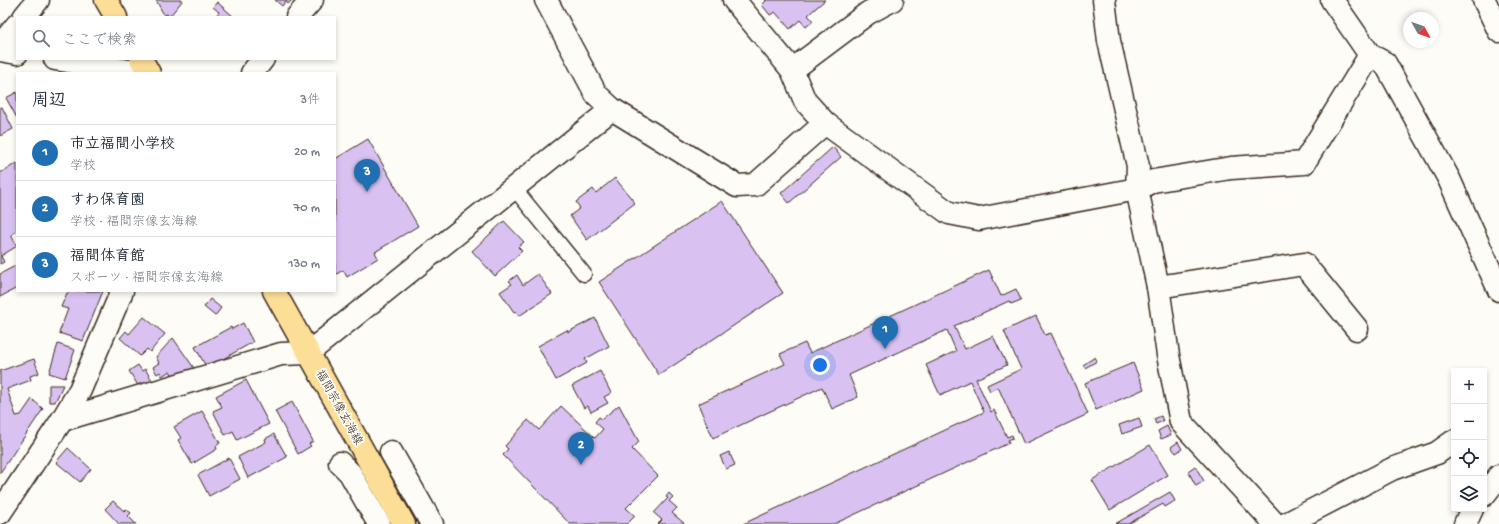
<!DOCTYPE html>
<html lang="ja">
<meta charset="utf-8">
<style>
:root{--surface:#fff;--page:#f6f6f7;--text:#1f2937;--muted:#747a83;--line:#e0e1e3;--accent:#1f6fb2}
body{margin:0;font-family:"Gochi Hand","Klee One",sans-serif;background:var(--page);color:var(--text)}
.controls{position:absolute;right:12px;bottom:12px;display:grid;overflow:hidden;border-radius:0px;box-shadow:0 2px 6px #0003}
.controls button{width:36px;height:36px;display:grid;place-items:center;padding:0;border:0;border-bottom:1px solid var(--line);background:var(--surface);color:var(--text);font:20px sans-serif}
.compass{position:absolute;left:1403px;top:12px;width:36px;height:36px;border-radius:50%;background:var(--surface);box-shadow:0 2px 6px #0003;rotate:130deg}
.you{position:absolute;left:820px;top:365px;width:14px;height:14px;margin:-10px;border:3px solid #fff;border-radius:50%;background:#1a73e8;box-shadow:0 0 0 6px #1a73e833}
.badge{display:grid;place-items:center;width:26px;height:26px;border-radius:50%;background:var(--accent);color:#fff;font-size:13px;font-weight:700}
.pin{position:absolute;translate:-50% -33px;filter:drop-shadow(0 1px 2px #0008)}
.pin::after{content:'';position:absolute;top:21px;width:14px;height:12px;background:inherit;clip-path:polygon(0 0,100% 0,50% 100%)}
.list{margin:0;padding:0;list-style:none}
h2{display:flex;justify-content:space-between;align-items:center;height:52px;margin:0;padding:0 16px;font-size:17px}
h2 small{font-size:13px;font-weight:400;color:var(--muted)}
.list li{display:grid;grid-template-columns:26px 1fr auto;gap:12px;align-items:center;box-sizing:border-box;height:56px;padding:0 16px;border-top:1px solid var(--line)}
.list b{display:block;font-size:15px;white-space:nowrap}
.list p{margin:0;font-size:13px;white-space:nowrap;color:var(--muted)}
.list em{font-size:13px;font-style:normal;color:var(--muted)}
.icon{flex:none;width:22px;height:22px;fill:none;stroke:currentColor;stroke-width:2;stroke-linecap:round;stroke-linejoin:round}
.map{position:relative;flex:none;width:1499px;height:524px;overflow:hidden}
.search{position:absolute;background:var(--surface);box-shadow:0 2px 6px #0003;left:16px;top:16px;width:320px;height:44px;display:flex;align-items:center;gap:10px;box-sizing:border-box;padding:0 14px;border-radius:0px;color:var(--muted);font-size:15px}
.panel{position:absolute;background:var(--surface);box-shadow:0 2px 6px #0003;left:16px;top:72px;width:320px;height:220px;border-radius:0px}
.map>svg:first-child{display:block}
.building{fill:#d9c2f2;stroke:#3b2a1e}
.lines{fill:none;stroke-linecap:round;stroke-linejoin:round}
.lane-casing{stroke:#3b2a1e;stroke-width:17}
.street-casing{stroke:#3b2a1e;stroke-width:25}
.secondary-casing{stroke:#3b2a1e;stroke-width:25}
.primary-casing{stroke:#3b2a1e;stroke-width:25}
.lane{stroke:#fdfcf7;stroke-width:14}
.street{stroke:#fdfcf7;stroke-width:22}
.secondary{stroke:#fdfcf7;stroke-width:22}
.primary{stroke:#fcde96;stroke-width:22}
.labels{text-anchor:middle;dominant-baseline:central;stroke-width:3.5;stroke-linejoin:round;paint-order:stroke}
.street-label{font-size:12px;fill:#3b2a1e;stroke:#fdfcf7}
</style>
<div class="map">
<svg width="1499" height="524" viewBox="0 0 1499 524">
<rect width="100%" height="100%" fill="#fdfcf7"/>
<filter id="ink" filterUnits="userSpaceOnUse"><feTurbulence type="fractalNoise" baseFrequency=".025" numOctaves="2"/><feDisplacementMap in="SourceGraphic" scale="8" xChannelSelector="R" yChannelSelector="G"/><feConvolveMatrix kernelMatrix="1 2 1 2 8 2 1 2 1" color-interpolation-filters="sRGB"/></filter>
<g filter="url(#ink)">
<g class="building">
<polygon points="156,0 183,0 169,17 167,14 164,15"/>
<polygon points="275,0 292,0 288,4 286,1 282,6"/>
<polygon points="765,0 825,0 808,15 813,21 806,27 800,20 790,29 775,12 770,15 762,5 766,1"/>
<polygon points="217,2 234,17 215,17 219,12 213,7"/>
<polygon points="17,92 17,118 6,98"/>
<polygon points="0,107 2,107 13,129 0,136"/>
<polygon points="368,139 418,226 375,252 378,258 347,277 343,270 335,275 335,159"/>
<polygon points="833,147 841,157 789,203 781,193"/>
<polygon points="17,163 17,231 11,235 17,246 1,256 4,262 0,264 0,173"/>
<polygon points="615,178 635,203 587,240 570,216 580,208 576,202 593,189 596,193"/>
<polygon points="722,201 783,293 659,375 599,282"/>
<polygon points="504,221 524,242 518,247 522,251 495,276 472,251"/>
<polygon points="17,265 17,288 0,297 0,274"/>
<polygon points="989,270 1001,296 1016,289 1021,300 1011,304 1009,301 954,326 965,349 993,336 1007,365 976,379 991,412 994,410 1007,437 1012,435 1013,438 1008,440 1009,443 834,524 743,524 984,412 970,381 940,395 926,365 956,351 947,330 849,375 858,397 832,409 822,387 713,438 698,404 785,364 780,354 805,343 810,353"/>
<polygon points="538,274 552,294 519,316 516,311 514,312 500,292 512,284 509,281 517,275 523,285"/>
<polygon points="70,291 103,291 83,341 59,333 68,309 61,307 67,293 69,293"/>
<polygon points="210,299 221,308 215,316 204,307"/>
<polygon points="1036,316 1045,335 1051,333 1088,414 1024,444 998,387 990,391 987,385 1021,369 1004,331"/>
<polygon points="144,317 165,334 150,352 147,349 140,356 120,338 126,331 129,334"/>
<polygon points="595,318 609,346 585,359 587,363 556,380 538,346 567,330 568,332"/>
<polygon points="243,323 253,342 207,368 195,347 231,327 232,329"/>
<polygon points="173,338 194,368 174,378 170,371 162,376 160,372 157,374 153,367 159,363 156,357"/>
<polygon points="58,344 75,350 65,378 49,373"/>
<polygon points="1095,357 1097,361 1085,368 1083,365"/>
<polygon points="34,359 39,373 30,376 31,380 7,389 16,416 21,415 32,399 43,409 0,473 0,371"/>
<polygon points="1133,363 1144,389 1096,410 1085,383"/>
<polygon points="138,365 142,371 145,369 152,380 139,387 129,371"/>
<polygon points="600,371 611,393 604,397 608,403 591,412 588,406 584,408 572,386"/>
<polygon points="246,380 269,424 237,440 233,431 225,435 213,411 222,407 216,396"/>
<polygon points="49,385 63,385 55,402 49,402"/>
<polygon points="292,402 313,441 309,444 311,446 298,454 275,411"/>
<polygon points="619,405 639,442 632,449 658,476 626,508 635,516 627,524 570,524 503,455 508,449 505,446 528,420 539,430 561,406 595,438 603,429 595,422 599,417 602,419"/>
<polygon points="202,411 220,443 216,446 217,449 192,464 178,440 181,438 174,427"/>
<polygon points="1161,416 1163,421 1156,424 1154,419"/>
<polygon points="1139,418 1142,427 1122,434 1119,425"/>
<polygon points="1167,426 1171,435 1161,439 1158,431"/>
<polygon points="274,434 287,457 248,478 238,457 266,442 265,439"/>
<polygon points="1178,442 1182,449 1176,453 1171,447"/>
<polygon points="1150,445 1168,475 1110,510 1092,480"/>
<polygon points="68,448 91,469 80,482 56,462"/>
<polygon points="729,452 735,465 726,469 720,456"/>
<polygon points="229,458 240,479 209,496 198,475"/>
<polygon points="1195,466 1204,481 1196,486 1188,471"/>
<polygon points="1170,492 1175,501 1165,507 1163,504 1128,524 1115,524"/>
<polygon points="669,493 673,497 669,501 677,508 672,513 685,524 658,524 662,520 654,513 668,498 666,497"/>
<polygon points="113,501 124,511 126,509 131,513 128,516 136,524 119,524 105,509"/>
</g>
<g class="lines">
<g class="lane-casing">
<polyline id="lane" points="514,188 584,274"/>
</g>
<g class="street-casing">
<g id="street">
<polyline points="546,0 596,94 612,109 737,186 755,185 825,123"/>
<polyline points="734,0 792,70 805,101 825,123 949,213 979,219 1137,189 1153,181 1231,168 1304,163 1370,55"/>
<polyline points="1104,0 1109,41 1138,166 1137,189 1158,287 1168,355 1181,422 1275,524"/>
<polyline points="1332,0 1370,55 1385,63 1449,179 1499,290"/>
<polyline points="1484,0 1499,31"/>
<polyline points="297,17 312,0"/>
<polyline points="0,50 17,53"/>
<polyline points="55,59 142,73"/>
<polyline points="792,70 868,13 892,0"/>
<polyline points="252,73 263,59"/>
<polyline points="1158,287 1304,264 1357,329"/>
<polyline points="62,420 281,354 308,353 612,109"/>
<polyline points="391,452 432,524"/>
<polyline points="340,463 350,473 379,524"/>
<polyline points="1484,495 1499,476"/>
<polyline points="0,513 62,420 80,390 122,291"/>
<polyline points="1286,524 1392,469 1437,453 1454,441"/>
<polyline points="1465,524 1472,509"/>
</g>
</g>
<g class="secondary-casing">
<g id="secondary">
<polyline points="24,17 38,0"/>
<polyline points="0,46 17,25"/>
</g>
</g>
<g class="primary-casing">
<g id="primary">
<polyline points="106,0 116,17"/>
<polyline points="141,59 149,73"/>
<polyline points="274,291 404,524"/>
</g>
</g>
<use href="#lane" class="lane"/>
<use href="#street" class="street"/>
<use href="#secondary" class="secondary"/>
<use href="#primary" class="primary"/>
</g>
</g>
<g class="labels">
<g class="street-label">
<text transform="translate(338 408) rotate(61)">福間宗像玄海線</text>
</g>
</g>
</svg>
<div class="controls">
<button>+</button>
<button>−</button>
<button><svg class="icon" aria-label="locate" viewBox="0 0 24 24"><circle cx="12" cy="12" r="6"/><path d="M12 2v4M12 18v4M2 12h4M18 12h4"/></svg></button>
<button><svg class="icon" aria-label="layers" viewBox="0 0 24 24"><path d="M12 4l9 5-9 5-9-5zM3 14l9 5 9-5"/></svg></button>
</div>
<svg class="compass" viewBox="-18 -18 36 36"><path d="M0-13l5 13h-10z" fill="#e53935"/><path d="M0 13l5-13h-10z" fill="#747a83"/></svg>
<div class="you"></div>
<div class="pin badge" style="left:885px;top:349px">1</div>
<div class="pin badge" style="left:581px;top:465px">2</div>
<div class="pin badge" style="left:367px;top:192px">3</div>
<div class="search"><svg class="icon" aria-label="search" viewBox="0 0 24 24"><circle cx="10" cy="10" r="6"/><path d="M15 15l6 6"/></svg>ここで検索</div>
<section class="panel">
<h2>周辺<small>3件</small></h2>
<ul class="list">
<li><span class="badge">1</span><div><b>市立福間小学校</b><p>学校</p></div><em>20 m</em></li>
<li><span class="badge">2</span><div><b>すわ保育園</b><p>学校 · 福間宗像玄海線</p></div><em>70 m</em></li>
<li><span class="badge">3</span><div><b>福間体育館</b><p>スポーツ · 福間宗像玄海線</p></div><em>130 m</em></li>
</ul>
</section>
</div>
